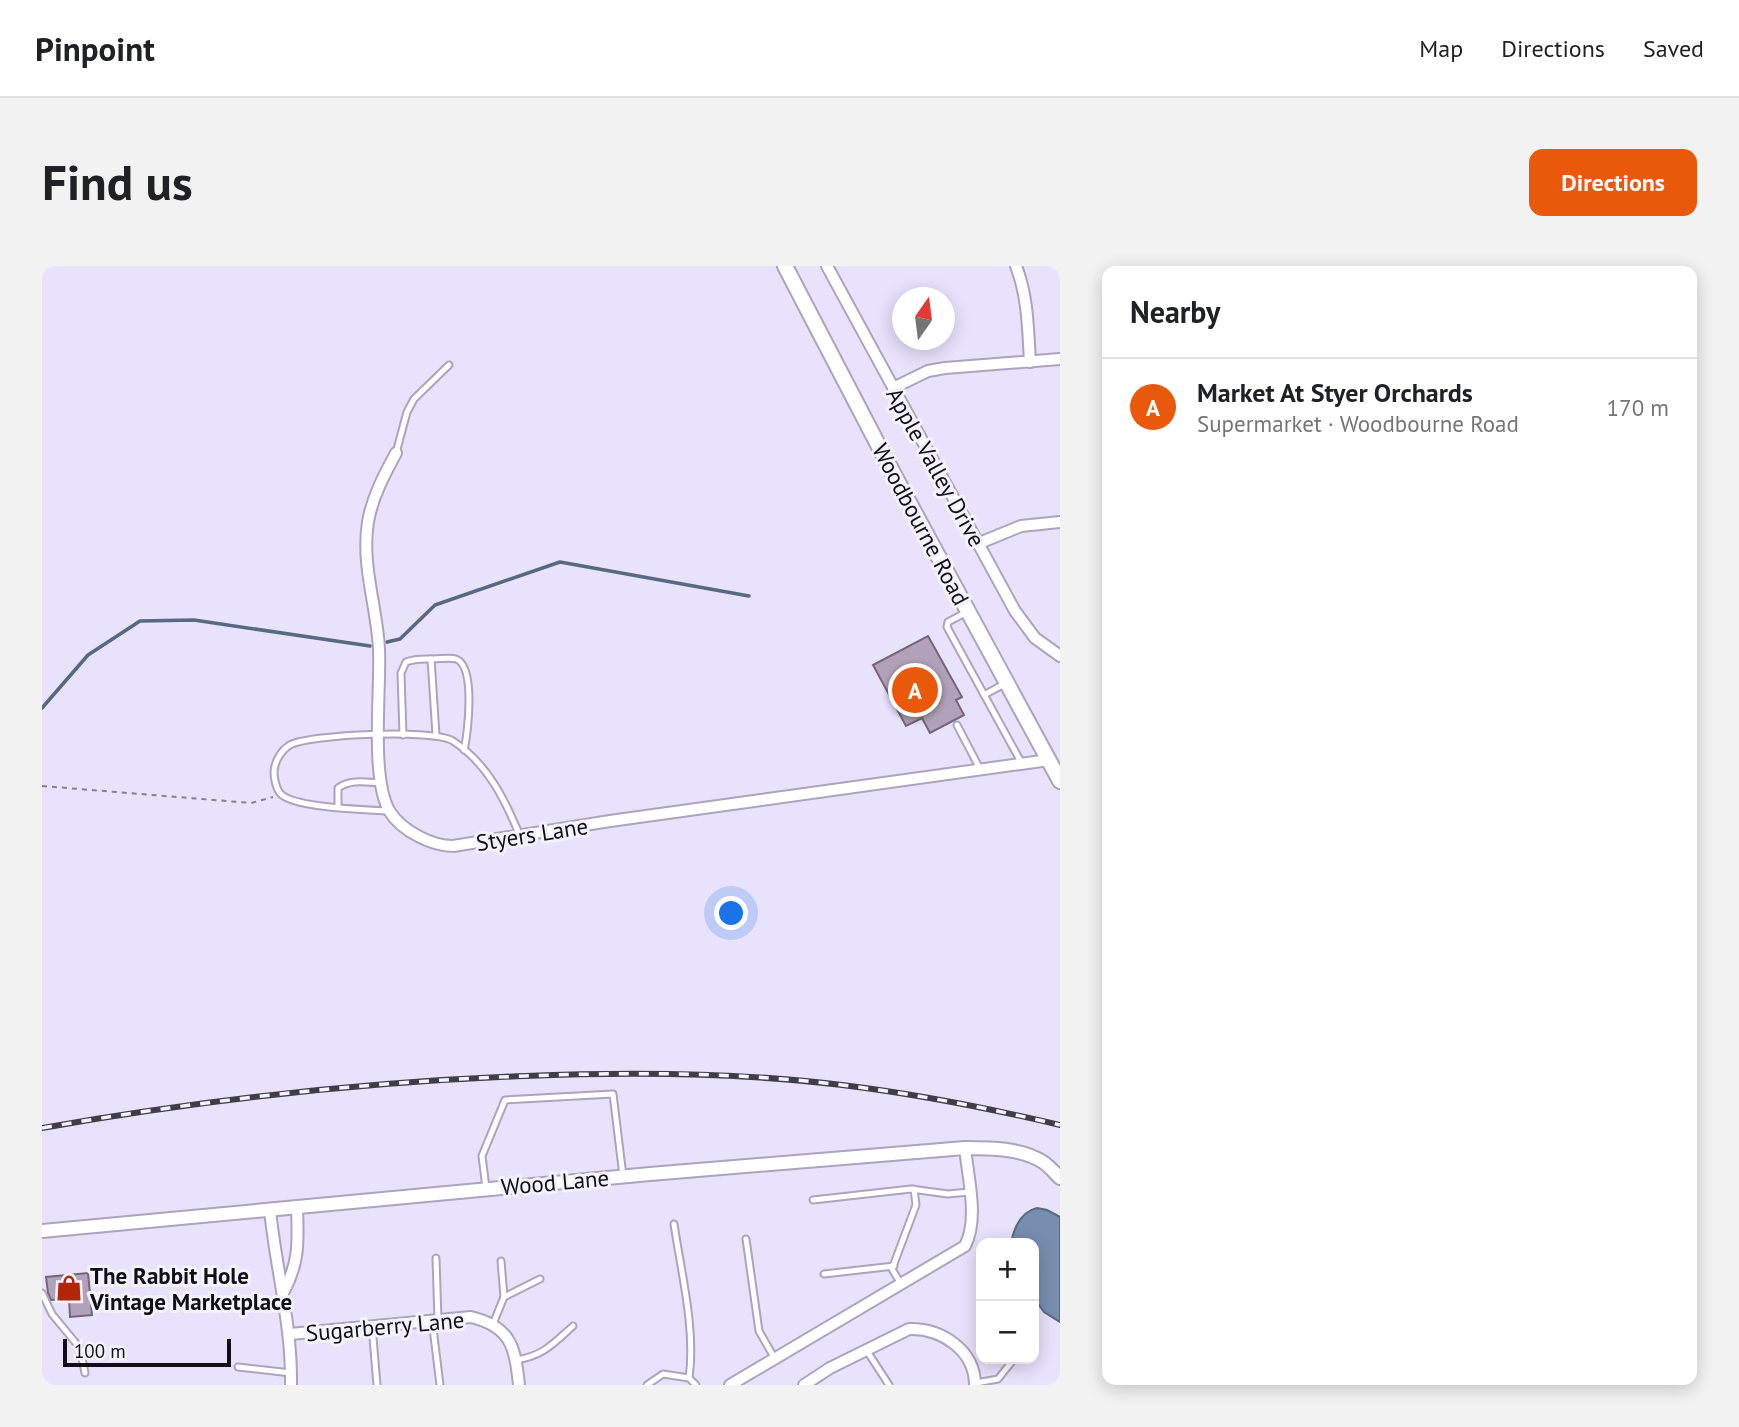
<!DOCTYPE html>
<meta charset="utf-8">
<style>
:root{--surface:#fff;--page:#f2f2f2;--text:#202124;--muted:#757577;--line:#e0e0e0;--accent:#ea580c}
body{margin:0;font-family:"PT Sans",sans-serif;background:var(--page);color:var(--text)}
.controls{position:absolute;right:21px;bottom:21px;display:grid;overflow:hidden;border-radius:14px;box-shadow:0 4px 18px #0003}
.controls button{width:63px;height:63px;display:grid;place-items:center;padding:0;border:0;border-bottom:2px solid var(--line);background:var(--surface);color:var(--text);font:35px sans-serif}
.compass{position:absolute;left:850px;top:21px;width:63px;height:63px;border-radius:50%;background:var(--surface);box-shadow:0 4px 18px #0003;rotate:14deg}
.scale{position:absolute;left:21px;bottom:18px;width:168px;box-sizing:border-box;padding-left:7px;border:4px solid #100e17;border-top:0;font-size:19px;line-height:24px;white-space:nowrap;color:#100e17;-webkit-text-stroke:5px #f4f2fc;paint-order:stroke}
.you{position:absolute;left:690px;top:648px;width:24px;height:24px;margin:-18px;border:5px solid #fff;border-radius:50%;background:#1a73e8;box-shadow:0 0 0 10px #1a73e833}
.badge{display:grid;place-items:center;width:46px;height:46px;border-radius:50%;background:var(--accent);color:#fff;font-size:23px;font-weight:700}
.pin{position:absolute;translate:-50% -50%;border:4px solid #fff;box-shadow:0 2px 7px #0006}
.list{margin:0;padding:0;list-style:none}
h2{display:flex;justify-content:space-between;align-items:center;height:91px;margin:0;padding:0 28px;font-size:30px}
h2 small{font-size:23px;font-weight:400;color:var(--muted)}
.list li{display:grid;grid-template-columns:46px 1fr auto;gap:21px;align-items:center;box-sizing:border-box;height:98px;padding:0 28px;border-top:2px solid var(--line)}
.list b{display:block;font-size:26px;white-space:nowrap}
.list p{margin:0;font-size:23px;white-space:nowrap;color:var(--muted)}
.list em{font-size:23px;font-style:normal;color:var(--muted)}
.map{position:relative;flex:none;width:1018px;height:1119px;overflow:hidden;border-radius:14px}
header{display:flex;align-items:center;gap:42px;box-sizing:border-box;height:98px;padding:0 35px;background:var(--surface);border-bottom:2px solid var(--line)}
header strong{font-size:33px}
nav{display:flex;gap:38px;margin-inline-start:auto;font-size:24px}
.intro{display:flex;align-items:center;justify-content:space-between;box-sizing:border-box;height:168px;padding:0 42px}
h1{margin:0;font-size:49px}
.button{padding:18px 32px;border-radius:14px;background:var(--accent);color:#fff;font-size:24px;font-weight:700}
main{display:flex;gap:42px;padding:0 42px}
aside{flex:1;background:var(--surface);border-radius:14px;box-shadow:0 4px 18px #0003}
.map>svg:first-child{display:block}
.water{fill:#778eaf;stroke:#586881;stroke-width:2}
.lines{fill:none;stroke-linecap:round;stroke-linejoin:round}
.stream{stroke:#586881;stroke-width:3.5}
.building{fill:#b2a2b9;stroke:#74667a;stroke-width:2}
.service-casing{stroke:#aaa4bd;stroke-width:9}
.minor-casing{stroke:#aaa4bd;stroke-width:14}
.tertiary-casing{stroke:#aaa4bd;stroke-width:16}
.secondary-casing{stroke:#aaa4bd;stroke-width:18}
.path{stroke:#858093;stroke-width:2;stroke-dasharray:5 5;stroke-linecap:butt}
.service{stroke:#fff;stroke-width:5}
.minor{stroke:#fff;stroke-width:10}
.tertiary{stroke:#fff;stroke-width:12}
.secondary{stroke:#fff;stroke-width:14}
.rail-casing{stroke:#3f3d49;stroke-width:6}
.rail{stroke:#f4f2fc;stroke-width:3.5;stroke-dasharray:10;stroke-linecap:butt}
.labels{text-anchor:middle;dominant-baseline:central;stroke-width:6;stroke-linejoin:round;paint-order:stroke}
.street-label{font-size:23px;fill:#100e17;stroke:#f4f2fc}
.poi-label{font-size:23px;font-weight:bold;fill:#100e17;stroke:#f4f2fc;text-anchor:start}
</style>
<header>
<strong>Pinpoint</strong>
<nav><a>Map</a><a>Directions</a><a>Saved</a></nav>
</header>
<div class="intro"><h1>Find us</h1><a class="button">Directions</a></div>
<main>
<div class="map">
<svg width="1018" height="1119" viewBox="0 0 1018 1119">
<rect width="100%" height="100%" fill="#e8e2fc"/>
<path class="water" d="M995 942 1005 944 1018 951V1056L1002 1046 992 1032V977H969C972 962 978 946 995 942Z"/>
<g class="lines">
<g class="stream">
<polyline points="345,376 358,373 393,339 518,296 707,330"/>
<polyline points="0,442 46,389 98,355 152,354 328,380"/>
</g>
</g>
<g class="building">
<polygon points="886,370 920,431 914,434 922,449 888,467 880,452 864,460 831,399"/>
<polygon points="46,1007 50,1049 28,1051 27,1033 9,1034 6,1027 4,1011"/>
</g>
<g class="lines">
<g class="service-casing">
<g id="service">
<polyline points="354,187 365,146 372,133 407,99"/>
<polyline points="923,347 906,356 905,361 979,496"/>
<polyline points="389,393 394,469"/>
<polyline points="942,429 964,417"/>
<polyline points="915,459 938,503"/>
<path d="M361 469 359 407 364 396C374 392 382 393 392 393 398 393 408 391 414 393 434 400 426 467 422 484"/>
<path d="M296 541V522C308 513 324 516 338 517"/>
<path d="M347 545C327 544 249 542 238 527 234 522 232 512 232 506 232 497 239 484 248 479 268 468 393 463 411 475 446 498 463 534 478 570"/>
<polyline points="444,922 440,890 463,834 571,828 581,910"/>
<polyline points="771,934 869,923 906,928 927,926"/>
<path d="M632 958C639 1006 654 1064 647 1112"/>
<polyline points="704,973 717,1065 733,1093"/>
<polyline points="394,992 396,1054"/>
<polyline points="459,995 462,1031"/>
<polyline points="782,1008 852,1000"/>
<polyline points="859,1018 850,1003 874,939 872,923"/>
<polyline points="0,1027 10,1048 38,1082 43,1107"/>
<polyline points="390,1054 398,1119"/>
<polyline points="451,1058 462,1031 498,1013"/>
<polyline points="330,1060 335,1119"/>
<polyline points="825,1085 847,1119"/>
<path d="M474 1094C501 1090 511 1078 531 1060"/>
<polyline points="196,1101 249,1107"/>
<polyline points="934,1117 956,1113 972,1093"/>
<polyline points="605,1119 621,1108 647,1112 654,1119"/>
</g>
</g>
<g class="minor-casing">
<g id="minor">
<polyline points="785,0 973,345 993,372 1018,390"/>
<path d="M974 0C986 31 986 63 988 96"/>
<polyline points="851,122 886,105 903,102 1018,93"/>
<path d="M354 187C342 209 330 232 326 256 319 299 335 341 337 383 339 423 328 514 348 546 360 565 390 580 411 580L568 555 1007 494"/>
<polyline points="935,278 979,260 1018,256"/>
<path d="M228 944C234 1004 250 1059 249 1119"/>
<path d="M241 1027C258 996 256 974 255 941"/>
<path d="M248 1068 429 1051C470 1061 473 1082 477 1119"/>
<path d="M688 1119 923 980C937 953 926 912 923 882"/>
<path d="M762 1119 788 1102 867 1063C899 1062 933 1084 933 1119"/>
</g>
</g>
<g class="tertiary-casing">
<path id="tertiary" d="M0 965 608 908 923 882C948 882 979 882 1001 896 1007 900 1013 907 1018 912"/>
</g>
<g class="secondary-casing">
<polyline id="secondary" points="743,0 844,194 1018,515"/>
</g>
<polyline class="path" points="0,520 209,537 231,531"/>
<use href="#service" class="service"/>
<use href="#minor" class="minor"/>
<use href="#tertiary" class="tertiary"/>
<use href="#secondary" class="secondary"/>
<g class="rail-casing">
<path id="rail" d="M0 862C160 834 321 816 483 810 588 806 695 806 800 819 874 828 946 842 1018 859"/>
</g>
<use href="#rail" class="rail"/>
</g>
<defs>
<g id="shop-bare" transform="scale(2.1)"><path d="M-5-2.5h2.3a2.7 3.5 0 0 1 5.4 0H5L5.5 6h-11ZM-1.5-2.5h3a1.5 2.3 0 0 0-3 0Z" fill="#b22509" stroke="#f4f2fc" stroke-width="2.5" paint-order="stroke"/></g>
</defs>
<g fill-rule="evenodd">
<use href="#shop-bare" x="27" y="1022"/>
</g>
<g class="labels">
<g class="street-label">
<text transform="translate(894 201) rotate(61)">Apple Valley Drive</text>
<text transform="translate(879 258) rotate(62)">Woodbourne Road</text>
<text transform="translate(490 568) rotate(-9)">Styers Lane</text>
<text transform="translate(513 916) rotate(-5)">Wood Lane</text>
<text transform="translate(343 1060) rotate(-5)">Sugarberry Lane</text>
</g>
<g class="poi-label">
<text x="48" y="1009">The Rabbit Hole<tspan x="48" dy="26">Vintage Marketplace</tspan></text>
</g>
</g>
</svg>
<div class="controls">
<button>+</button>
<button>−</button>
</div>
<svg class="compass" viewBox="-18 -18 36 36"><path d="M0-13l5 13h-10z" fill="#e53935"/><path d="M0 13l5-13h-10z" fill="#757577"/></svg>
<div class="scale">100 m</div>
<div class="you"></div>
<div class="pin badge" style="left:873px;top:424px">A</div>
</div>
<aside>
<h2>Nearby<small></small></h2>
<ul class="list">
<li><span class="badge">A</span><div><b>Market At Styer Orchards</b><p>Supermarket · Woodbourne Road</p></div><em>170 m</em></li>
</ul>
</aside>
</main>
